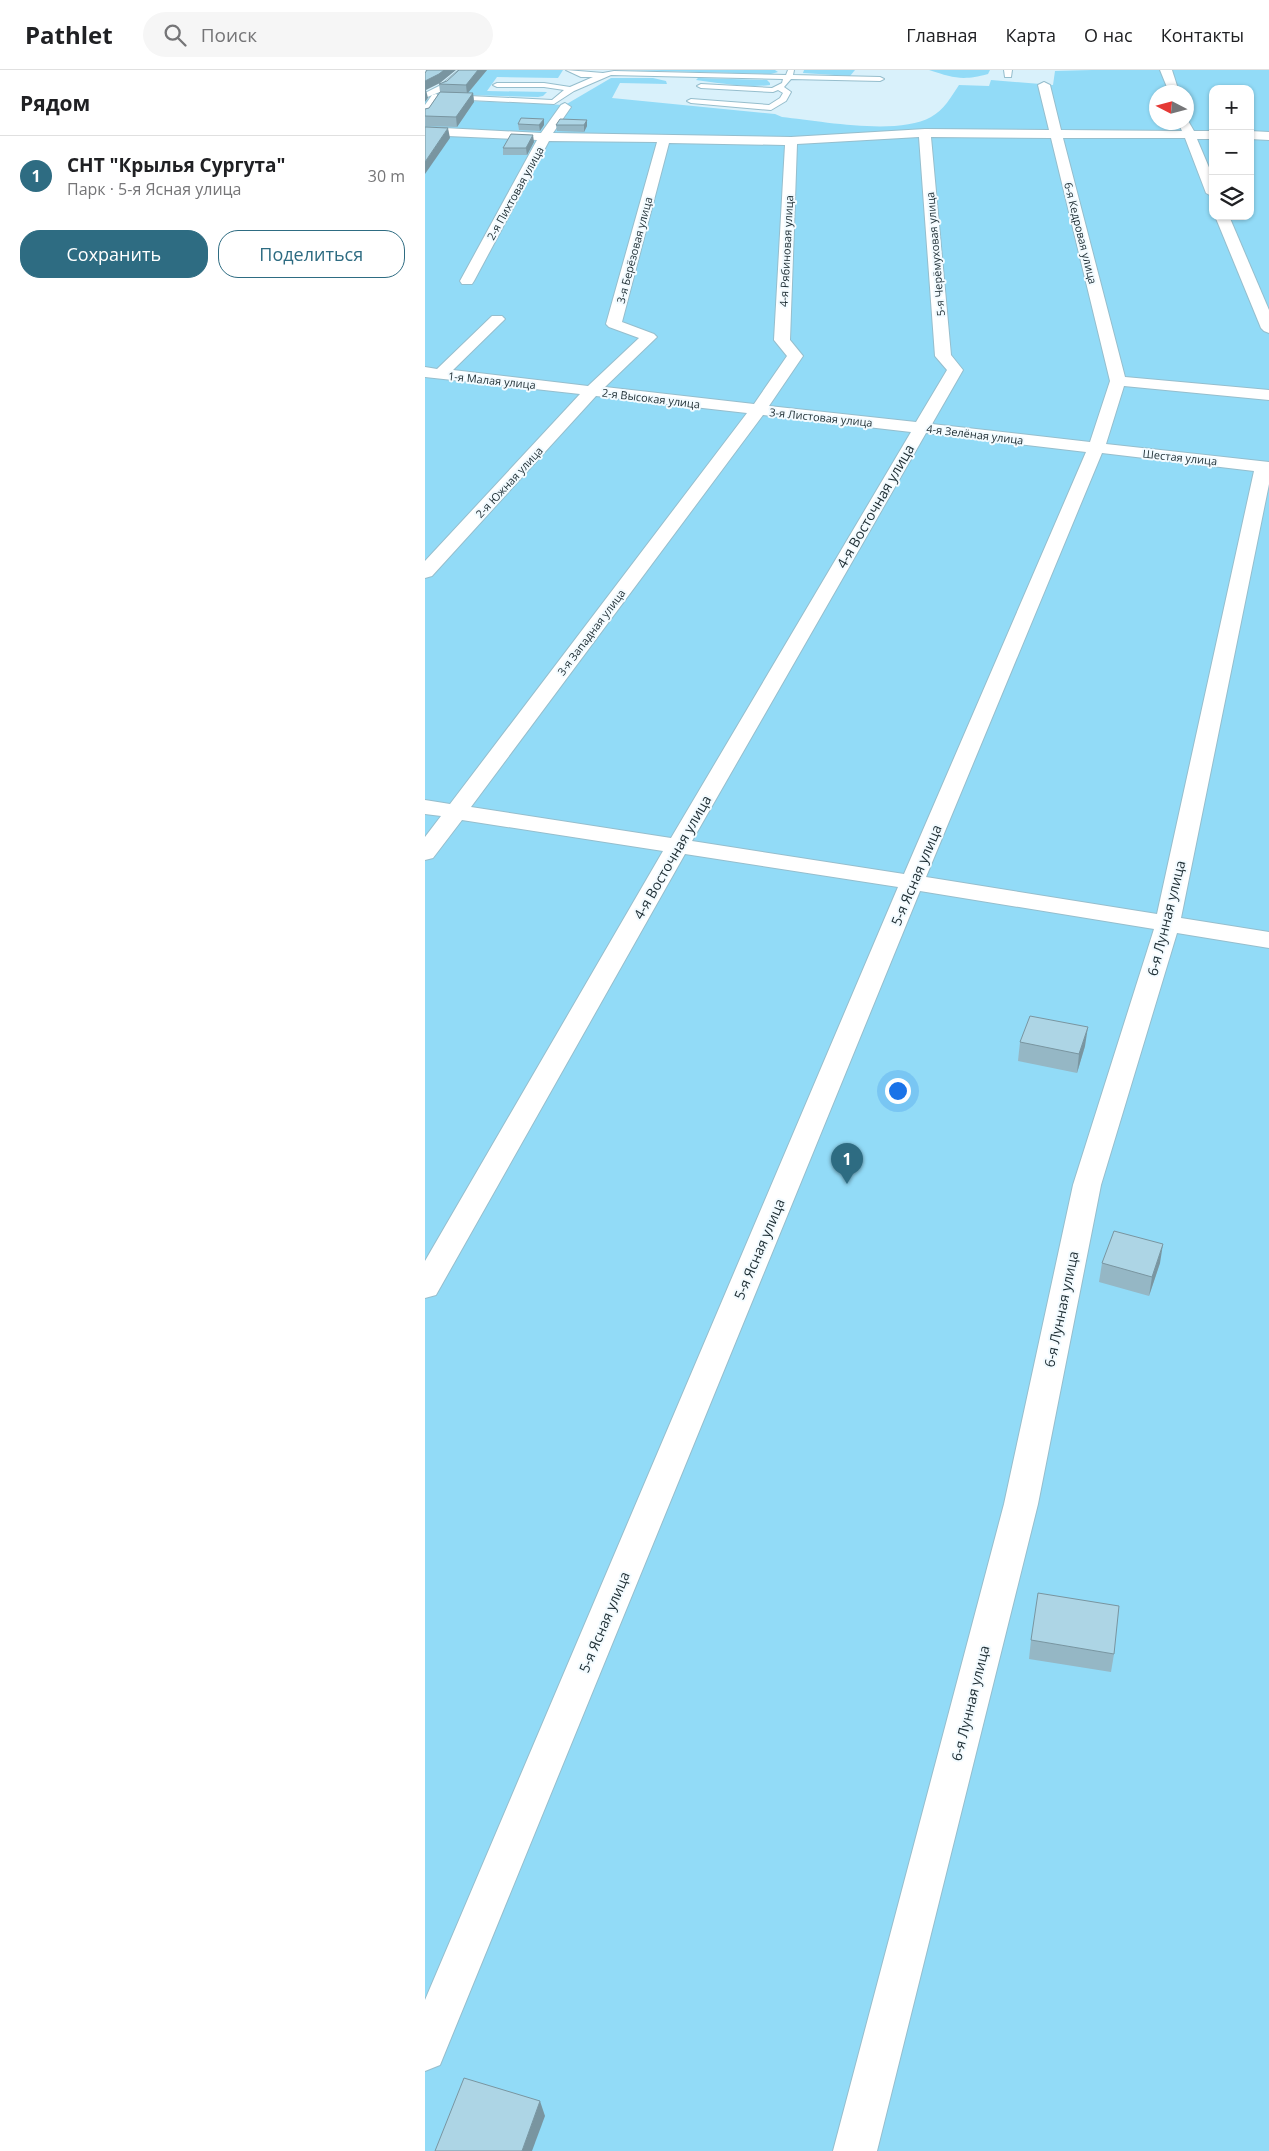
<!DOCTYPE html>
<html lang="ru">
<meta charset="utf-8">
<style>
:root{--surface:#fff;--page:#f6f6f6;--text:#202124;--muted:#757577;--line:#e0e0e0;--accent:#2e6c82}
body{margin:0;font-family:"Open Sans",sans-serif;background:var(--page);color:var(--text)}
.controls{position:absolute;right:15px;top:15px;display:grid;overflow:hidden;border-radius:10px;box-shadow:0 1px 4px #0004}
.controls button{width:45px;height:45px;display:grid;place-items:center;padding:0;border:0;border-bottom:1px solid var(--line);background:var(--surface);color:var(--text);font:25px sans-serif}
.compass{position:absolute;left:724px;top:15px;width:45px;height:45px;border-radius:50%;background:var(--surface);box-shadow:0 1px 4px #0004;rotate:276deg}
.you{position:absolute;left:472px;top:1020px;width:18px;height:18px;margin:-12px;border:4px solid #fff;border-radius:50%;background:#1a73e8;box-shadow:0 0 0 8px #1a73e833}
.badge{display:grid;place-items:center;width:32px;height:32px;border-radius:50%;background:var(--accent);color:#fff;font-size:16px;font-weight:700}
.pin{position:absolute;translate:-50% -41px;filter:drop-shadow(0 1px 2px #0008)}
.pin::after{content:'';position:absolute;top:26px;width:18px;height:15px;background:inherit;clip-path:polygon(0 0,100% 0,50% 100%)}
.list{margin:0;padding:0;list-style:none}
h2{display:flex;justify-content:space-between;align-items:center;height:65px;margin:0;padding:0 20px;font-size:21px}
h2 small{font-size:16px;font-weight:400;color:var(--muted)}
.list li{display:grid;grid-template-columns:32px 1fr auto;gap:15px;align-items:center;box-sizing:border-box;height:80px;padding:0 20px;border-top:1px solid var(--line)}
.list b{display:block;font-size:19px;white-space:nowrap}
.list p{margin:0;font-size:16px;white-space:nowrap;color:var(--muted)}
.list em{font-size:16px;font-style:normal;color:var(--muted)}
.actions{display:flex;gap:10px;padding:15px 20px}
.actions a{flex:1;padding:11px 0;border:1px solid var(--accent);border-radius:20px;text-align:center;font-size:18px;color:var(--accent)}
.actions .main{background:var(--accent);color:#fff}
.icon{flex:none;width:28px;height:28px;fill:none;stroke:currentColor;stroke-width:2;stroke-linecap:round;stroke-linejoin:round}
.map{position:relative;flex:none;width:844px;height:2081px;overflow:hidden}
header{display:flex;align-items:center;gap:30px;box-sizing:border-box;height:70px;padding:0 25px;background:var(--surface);border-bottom:1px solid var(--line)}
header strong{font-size:24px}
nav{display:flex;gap:28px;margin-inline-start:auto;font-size:18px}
.search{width:350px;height:45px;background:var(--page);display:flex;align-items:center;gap:12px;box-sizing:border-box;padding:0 18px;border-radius:28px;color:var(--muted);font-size:19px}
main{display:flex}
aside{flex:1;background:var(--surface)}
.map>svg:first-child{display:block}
.green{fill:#92dbf7;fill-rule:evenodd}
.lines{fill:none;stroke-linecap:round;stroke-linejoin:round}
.lane-casing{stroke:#96becd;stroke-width:2}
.street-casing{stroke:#96becd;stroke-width:2}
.lane{fill:#fff;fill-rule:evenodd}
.street{fill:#fff;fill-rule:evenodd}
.wall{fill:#95b7c5}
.shaded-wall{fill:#7995a0}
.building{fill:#add5e5;stroke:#7995a0}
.labels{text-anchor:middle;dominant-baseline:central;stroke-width:4;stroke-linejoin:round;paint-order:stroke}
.far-street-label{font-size:11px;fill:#1d2d33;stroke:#f3fbff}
.street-label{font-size:14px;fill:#1d2d33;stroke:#f3fbff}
</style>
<header>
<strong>Pathlet</strong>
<div class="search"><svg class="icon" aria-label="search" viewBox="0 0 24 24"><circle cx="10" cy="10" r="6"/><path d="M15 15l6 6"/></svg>Поиск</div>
<nav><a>Главная</a><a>Карта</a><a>О нас</a><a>Контакты</a></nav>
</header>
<main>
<aside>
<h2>Рядом<small></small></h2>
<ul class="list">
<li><span class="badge">1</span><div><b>CНТ &quot;Крылья Сургута&quot;</b><p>Парк · 5-я Ясная улица</p></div><em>30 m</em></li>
</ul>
<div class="actions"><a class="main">Сохранить</a><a>Поделиться</a></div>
</aside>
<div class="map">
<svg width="844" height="2081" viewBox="0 0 844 2081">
<rect width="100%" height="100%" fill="#d9f1fb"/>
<g class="green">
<polygon points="44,0 138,0 133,8 72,7 62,21 122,22 118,26 113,27 41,25"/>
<polygon points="200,0 350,0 353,2 346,4"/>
<polygon points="379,0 430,0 425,6 378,3"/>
<path d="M504 0H565L563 4C537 11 529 8 504 0Z"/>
<path d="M667 0H844V2081H0V29L140 35 186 8H228L241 11 242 14 195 13 187 28 350 44 357 47C396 51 472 66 506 47 519 40 526 27 534 15L564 16 566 10 628 15 630 1ZM788 19H825V146H788ZM732 22H762V52H732Z"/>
<path d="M273 8 342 10 345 13V15C320 18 295 13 271 10Z"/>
</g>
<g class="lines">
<g class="lane-casing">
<g id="lane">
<polygon points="34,0 43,0 22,19 0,28 0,23 16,15"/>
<polygon points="141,0 178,3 189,1 361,5 363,0 369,0 368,5 455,7 459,9 455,11 366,9 359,17 366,22 361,31 346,40 266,33 262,31 266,29 344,35 355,28 358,23 353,20 348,22 276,18 272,16 276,14 347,18 357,13 358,9 186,5 149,21 129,34 24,29 20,27 24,25 127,30 139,20 119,17 72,17 68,15 72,13 119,13 145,17 168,7 156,7"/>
<polygon points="579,0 587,0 586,7 580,7"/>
</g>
</g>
<g class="street-casing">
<g id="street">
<polygon points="735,0 747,0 754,22 744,22"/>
<path d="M619 12 625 15 636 60 757 61 753 52H762V49L769 61H788V69H772L788 107V127L781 123 760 68H638L700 307 844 320V330L699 316 681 374 844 392V414L756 848 844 862V878L752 863 676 1115 613 1434 452 2081H408L579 1434 648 1115 729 859 495 821 15 1995 0 2001V1930L473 817 260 784 11 1225 0 1228V1191L238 781 37 750 8 788 0 790V767L16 746 0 744V730L25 734 322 343 171 326 7 506 0 508V491L155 324 0 307V297L12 299 67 246H77L80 249 77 252 28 300 163 316 214 268 184 257 181 254 232 72 124 71 49 211 47 214H37L35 211 112 70 0 65V57L116 63 136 35 140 33 146 37 128 63 366 67 500 59 624 60 613 15ZM494 67 510 286 522 300 491 352 344 336 378 286 365 270 372 74ZM506 67 626 68 685 311 665 372 507 354 538 300 526 285ZM244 73 360 75 349 270 362 286 329 334 180 317 232 267 229 264 197 252ZM338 345 486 362 246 768 46 737ZM501 363 661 382 479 804 267 771ZM677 383 829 401 732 844 501 807Z"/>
<polygon points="11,24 17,27 4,47 0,48 0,35 7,25"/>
<polygon points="825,61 844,62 844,70 825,69"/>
<polygon points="790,146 804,146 844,240 844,263 839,261 836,258"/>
</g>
</g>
<use href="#lane" class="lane"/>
<use href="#street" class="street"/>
</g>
<g class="wall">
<polygon points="34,0 62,0 43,23 48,23 49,32 32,57 0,56 0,39 4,38 15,22 14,14 22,11"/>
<polygon points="162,50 162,56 159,62 132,61 131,55"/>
<polygon points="93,54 119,55 115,61 94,60"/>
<polygon points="109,72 102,85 78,85 78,78"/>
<polygon points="595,972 660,976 652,1003 593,991"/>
<polygon points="677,1193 735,1193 724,1226 674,1212"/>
<polygon points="606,1570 689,1584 686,1602 604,1589"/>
</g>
<g class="shaded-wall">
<polygon points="19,0 31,0 15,13 1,20 3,28 0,32 0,11"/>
<polygon points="53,0 62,0 42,24 41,15"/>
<polygon points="48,23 49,32 32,57 31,47"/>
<polygon points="119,49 119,55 115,61 114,55"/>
<polygon points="162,50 162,56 159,62 159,55"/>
<polygon points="23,58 25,68 0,104 0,92"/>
<polygon points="108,65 109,72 102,85 101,78"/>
<polygon points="663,957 660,976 652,1003 654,984"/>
<polygon points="738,1174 735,1193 724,1226 727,1207"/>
<polygon points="115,2031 120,2046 107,2081 97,2081"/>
</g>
<g class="building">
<polygon points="2,0 19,0 14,4 0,11 0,3"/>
<polygon points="34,0 53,0 41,15 14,14 22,11"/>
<polygon points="15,22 48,23 31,47 0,46 0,39 4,38"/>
<polygon points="96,48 119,49 114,55 93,54"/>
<polygon points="135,49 162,50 159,55 131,55"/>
<polygon points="0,57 23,58 0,92"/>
<polygon points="86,64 108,65 101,78 78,78"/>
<polygon points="605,946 663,957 654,984 595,972"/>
<polygon points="689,1161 738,1174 727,1207 677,1193"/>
<polygon points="613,1523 694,1536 689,1584 606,1570"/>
<polygon points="39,2008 115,2031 97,2081 10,2081"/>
</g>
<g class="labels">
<g class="far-street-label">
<text transform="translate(90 123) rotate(-61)">2-я Пихтовая улица</text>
<text transform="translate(656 163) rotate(76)">6-я Кедровая улица</text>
<text transform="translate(209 180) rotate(-75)">3-я Берёзовая улица</text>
<text transform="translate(361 181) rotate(-87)">4-я Рябиновая улица</text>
<text transform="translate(510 184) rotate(-95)">5-я Черёмуховая улица</text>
<text transform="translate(67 310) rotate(6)">1-я Малая улица</text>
<text transform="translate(226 328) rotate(7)">2-я Высокая улица</text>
<text transform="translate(396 347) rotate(6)">3-я Листовая улица</text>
<text transform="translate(550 364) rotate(7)">4-я Зелёная улица</text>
<text transform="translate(755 387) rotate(6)">Шестая улица</text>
<text transform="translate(84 412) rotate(-47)">2-я Южная улица</text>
<text transform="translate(166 562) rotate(-53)">3-я Западная улица</text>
</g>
<g class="street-label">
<text transform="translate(450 436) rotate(-60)">4-я Восточная улица</text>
<text transform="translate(247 787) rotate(-60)">4-я Восточная улица</text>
<text transform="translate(491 805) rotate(-67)">5-я Ясная улица</text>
<text transform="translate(741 848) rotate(-76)">6-я Лунная улица</text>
<text transform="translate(334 1179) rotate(-67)">5-я Ясная улица</text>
<text transform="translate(636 1239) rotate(-78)">6-я Лунная улица</text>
<text transform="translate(179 1552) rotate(-67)">5-я Ясная улица</text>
<text transform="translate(545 1633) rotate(-76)">6-я Лунная улица</text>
</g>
</g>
</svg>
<div class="controls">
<button>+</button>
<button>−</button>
<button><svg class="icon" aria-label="layers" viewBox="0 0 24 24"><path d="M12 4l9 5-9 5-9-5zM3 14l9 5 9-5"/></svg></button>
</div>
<svg class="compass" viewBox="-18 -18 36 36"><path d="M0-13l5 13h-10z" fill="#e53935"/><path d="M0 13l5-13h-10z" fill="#757577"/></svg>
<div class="you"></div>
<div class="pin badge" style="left:422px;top:1114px">1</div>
</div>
</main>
